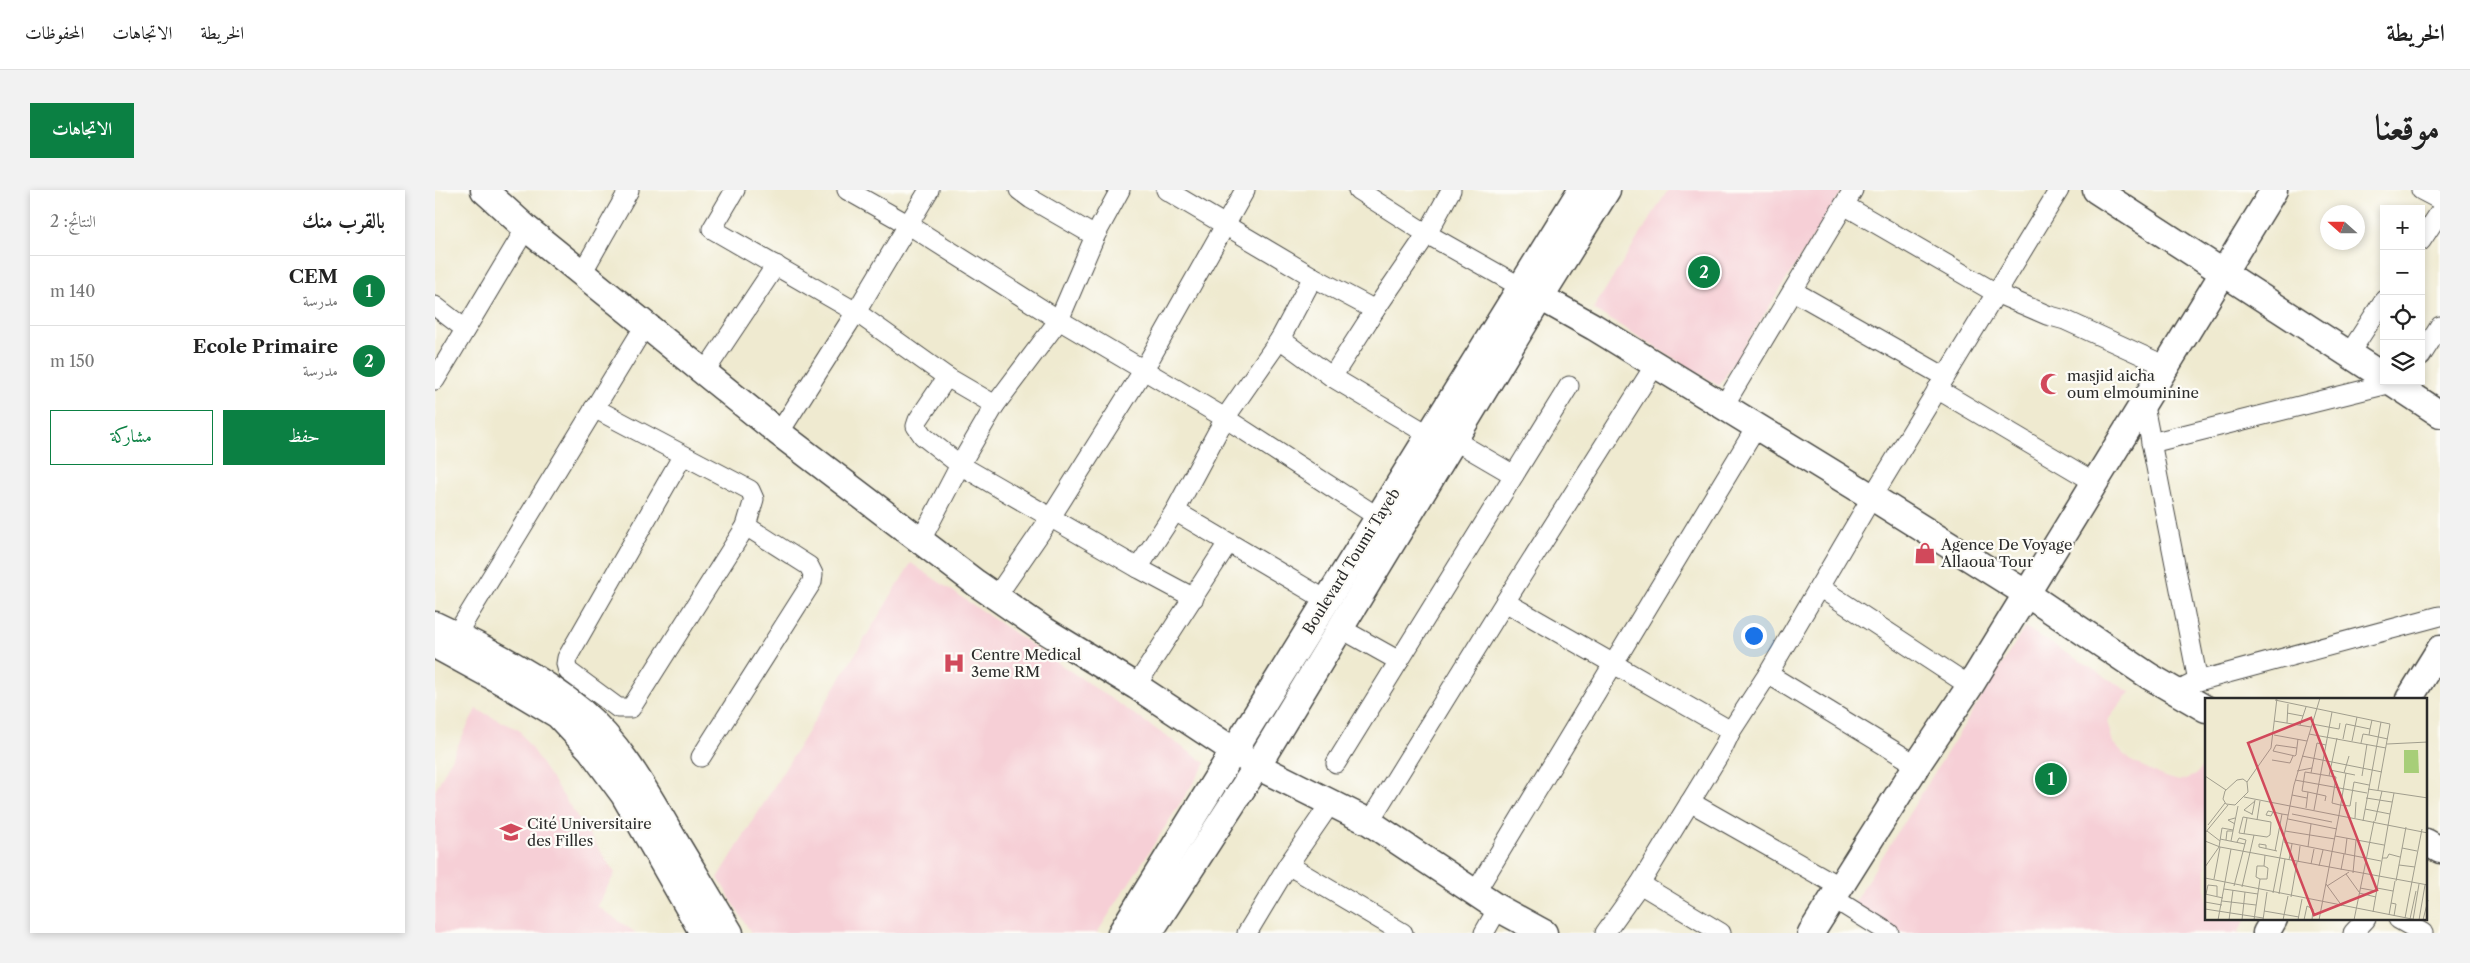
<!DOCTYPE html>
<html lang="ar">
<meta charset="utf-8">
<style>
:root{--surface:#fff;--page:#f2f2f2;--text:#222;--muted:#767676;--line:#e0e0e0;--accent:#0b8043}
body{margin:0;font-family:"Libre Caslon Text",Amiri,serif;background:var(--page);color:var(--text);direction:rtl}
.controls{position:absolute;right:15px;top:15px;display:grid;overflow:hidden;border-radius:0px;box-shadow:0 2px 8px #0003}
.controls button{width:45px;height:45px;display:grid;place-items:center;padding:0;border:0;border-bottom:1px solid var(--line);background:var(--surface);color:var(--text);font:25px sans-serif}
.compass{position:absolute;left:1885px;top:15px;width:45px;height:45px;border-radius:50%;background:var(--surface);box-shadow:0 2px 8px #0003;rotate:291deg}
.you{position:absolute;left:1318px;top:445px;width:18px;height:18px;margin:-12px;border:4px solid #fff;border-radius:50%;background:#1a73e8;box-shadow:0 0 0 8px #1a73e833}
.badge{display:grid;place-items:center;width:32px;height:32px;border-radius:50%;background:var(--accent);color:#fff;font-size:16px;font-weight:700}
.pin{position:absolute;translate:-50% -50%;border:2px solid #fff;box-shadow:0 1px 5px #0006}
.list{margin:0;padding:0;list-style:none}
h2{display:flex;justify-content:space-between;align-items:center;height:65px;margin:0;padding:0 20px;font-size:21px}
h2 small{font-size:16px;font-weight:400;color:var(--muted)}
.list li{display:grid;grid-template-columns:32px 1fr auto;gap:15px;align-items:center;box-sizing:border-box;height:70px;padding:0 20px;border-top:1px solid var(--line)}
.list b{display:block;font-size:19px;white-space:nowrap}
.list p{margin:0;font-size:16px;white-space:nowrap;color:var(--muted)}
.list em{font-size:16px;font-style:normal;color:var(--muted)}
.actions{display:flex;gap:10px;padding:15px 20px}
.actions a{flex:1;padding:11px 0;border:1px solid var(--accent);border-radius:0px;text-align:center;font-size:18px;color:var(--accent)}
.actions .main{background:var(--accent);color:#fff}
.icon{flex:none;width:28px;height:28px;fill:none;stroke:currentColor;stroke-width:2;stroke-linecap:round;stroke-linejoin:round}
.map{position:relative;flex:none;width:2005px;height:743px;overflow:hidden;direction:ltr;border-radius:0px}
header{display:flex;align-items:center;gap:30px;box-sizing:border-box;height:70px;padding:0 25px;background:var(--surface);border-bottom:1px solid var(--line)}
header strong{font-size:24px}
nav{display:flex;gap:28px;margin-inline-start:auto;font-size:18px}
.intro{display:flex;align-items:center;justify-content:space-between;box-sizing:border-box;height:120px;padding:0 30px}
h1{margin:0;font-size:35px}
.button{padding:12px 22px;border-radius:0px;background:var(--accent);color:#fff;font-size:18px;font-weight:700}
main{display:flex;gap:30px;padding:0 30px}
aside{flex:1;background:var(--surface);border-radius:0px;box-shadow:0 2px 8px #0003}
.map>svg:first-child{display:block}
.built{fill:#f6cfd6}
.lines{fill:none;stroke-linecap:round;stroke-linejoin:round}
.street-casing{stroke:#484844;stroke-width:21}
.secondary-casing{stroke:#484844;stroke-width:29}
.street{stroke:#fff;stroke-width:19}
.secondary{stroke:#fff;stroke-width:26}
.labels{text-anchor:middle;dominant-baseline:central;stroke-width:4.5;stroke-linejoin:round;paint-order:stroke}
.poi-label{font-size:15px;fill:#2b2b2b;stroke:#fdfcf7;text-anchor:start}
.street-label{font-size:15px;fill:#2b2b2b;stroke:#fdfcf7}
.inset-road{fill:none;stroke:#a19e8e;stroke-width:1}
.view{fill:#d1495b;fill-opacity:0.15;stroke:#d1495b;stroke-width:2.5}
.inset-edge{fill:none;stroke:#2b2b2b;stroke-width:2.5}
</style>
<header>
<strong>الخريطة</strong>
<nav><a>الخريطة</a><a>الاتجاهات</a><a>المحفوظات</a></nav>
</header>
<div class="intro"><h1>موقعنا</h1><a class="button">الاتجاهات</a></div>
<main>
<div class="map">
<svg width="2005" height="743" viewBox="0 0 2005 743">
<rect width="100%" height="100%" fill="#fdfcf7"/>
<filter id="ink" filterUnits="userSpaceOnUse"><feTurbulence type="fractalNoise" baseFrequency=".02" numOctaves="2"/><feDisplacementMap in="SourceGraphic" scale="10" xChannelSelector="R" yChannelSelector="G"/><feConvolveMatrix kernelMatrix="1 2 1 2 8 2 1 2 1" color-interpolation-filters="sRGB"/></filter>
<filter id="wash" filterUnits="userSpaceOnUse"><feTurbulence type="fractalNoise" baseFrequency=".0096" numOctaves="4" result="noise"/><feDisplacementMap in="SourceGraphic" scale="20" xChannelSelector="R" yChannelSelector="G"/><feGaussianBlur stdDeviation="1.12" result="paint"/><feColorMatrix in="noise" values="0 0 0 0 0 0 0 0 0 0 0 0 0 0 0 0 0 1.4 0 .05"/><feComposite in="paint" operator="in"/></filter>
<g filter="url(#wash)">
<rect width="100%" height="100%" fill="#efead0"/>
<g class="built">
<polygon points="1233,0 1408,0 1284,196 1158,119"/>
<polygon points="476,373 771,573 662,743 316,743 283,688"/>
<polygon points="1590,437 1695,502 1672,531 1678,553 1694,570 1730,587 1744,591 1761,585 1771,571 1771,729 1811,729 1803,743 1459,743 1416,717"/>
<polygon points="41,519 84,540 180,683 162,716 201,743 0,743 0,601"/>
</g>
</g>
<g filter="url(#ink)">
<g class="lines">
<g class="street-casing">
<g id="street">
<polyline points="300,0 277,39 421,122 512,187 560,215"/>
<polyline points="412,0 474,35 624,130 790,228 943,327"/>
<polyline points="584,0 596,9 660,46"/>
<polyline points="685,0 660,46 624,130 560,215 525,275 703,378 740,321"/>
<polyline points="731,0 878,87 940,120 992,44 1016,0"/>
<polyline points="923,0 992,44 1086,97"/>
<polyline points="1986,0 2005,10"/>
<polyline points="1409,15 1561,103 1612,125 1630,130 1733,177"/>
<polyline points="1986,51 2005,22"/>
<polyline points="147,83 194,0"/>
<polyline points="1358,101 1510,187"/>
<polyline points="0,116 30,139"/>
<polyline points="940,120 897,187 994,245"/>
<polyline points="845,149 878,87"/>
<polyline points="1914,164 1949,110"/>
<polyline points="1986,166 2005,136"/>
<polyline points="269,183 341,75"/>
<polyline points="0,190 91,38"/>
<polyline points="1502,199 1661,293"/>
<polyline points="1709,216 1763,491"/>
<polyline points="1288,217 1418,0"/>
<polyline points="159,218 315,300 319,309 311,336 196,518 183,518 133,481 131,474 132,468 248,265"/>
<polyline points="344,243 421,122 494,0"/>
<polyline points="1019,250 1079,285"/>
<polyline points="1716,253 1957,193"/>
<polyline points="485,352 525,275 488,246 481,236 483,230 512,187"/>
<polyline points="703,378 759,408"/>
<polyline points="1384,397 1535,496"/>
<polyline points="561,407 616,327 708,181 810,0"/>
<polyline points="891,410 740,321 790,228 845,149 897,187"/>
<polyline points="1070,412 1296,541"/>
<polyline points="905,438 964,471"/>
<polyline points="21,445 211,134"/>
<polyline points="1333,484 1482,575"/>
<polyline points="701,496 793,353"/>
<polyline points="1751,497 1763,491 2005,426"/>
<polyline points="266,567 377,392 378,384 374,376 311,336"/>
<polyline points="901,573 1134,196"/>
<polyline points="1255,612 1405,697"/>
<polyline points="934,632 1070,412 1220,175"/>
<polyline points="853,675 968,743"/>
<polyline points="1205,694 1286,743"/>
<polyline points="1040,703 1322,236"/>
<polyline points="1398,708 1454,743"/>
<polyline points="1963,729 1988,743"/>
<polyline points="812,743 853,675 895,614"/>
<polyline points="1049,743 1063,718"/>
<polyline points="1170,743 1205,694 1287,560 1296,541 1333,484 1437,307 1624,0"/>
<polyline points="1918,743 1931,729"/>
</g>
</g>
<g class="secondary-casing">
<g id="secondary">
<polyline points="49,0 91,38 344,243 541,393 609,440 701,496 822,576 934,632 1063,718 1109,743"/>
<polyline points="1661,0 1949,187"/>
<polyline points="1091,99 1159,137 1437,307 1592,404 1714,486 1771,519"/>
<polyline points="1955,191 2005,224"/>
<path d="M0 435C51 459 104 486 147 522 187 556 212 604 238 648 257 680 276 711 295 743"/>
<polyline points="0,455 66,491 123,525 155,559 189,605 268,743"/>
<polyline points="1974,509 2005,459"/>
<polyline points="1991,652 2005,660"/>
<polyline points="686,743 1146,0"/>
<polyline points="714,743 822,576 1106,106 1172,0"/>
<polyline points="1376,743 1482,575 1535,496 1839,0"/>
<polyline points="1831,743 1839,729"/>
</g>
</g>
<use href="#street" class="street"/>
<use href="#secondary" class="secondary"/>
</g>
</g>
<defs>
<g id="mosque-bare" transform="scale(1.725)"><path d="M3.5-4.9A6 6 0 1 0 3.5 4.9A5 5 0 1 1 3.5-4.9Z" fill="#d1495b" stroke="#fdfcf7" stroke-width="2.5" paint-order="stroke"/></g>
<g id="shop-bare" transform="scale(1.725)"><path d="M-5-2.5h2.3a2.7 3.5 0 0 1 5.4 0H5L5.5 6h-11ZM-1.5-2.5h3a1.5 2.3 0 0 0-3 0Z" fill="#d1495b" stroke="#fdfcf7" stroke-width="2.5" paint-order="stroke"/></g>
<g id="hospital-bare" transform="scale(1.725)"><path d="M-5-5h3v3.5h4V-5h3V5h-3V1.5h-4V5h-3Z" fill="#d1495b" stroke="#fdfcf7" stroke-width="2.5" paint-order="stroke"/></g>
<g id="university-bare" transform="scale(1.725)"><path d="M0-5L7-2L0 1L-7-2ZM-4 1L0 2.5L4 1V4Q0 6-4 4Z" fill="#d1495b" stroke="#fdfcf7" stroke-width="2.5" paint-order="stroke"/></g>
</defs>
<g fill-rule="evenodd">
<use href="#mosque-bare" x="1616" y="194"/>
<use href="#shop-bare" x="1490" y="363"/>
<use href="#hospital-bare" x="519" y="473"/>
<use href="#university-bare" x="76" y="642"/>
</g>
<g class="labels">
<g class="poi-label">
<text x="1632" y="185">masjid aicha<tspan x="1632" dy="17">oum elmouminine</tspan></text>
<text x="1506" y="354">Agence De Voyage<tspan x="1506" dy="17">Allaoua Tour</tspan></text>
<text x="536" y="464">Centre Medical<tspan x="536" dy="17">3eme RM</tspan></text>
<text x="92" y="633">Cité Universitaire<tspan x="92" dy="17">des Filles</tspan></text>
</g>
<g class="street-label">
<text transform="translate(916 371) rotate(-58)">Boulevard Toumi Tayeb</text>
</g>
</g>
<g transform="translate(1770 508)">
<rect width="222" height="222" fill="#efead0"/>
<path d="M199 52H213L214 75H199Z" fill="#a7ce78"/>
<path class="inset-road" d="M70 2 185 26 173 92M82 15 98 18M69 23 106 29M82 25 83 6M107 26 134 31 135 25M95 27 101 9M165 31 164 37 183 41M104 36 181 50M69 37 102 43M138 41 141 26 165 31 167 22M147 43 152 19M156 45 158 36 164 37M182 46 223 44M92 50 71 47 68 53 90 58 91 57 93 41M97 58 177 74M67 62 85 65 88 58M125 72 150 77M92 73 107 70M106 75 112 45 121 47M139 75 144 58M0 78 21 92M124 78 132 40M157 78 162 46M38 81 42 84 43 94 30 107 21 106 18 101 20 93 32 82ZM90 82 162 95M42 84 66 50 72 0M163 91 223 100M103 94 97 93 100 74 131 79 127 105 135 107 145 108 149 84 164 87M87 97 102 100M39 99 223 135M161 100 187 104M101 110 103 94 121 98 120 103M160 111 185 116 168 214M109 112 127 14M68 114 66 118 61 117 63 113 68 114 77 116 83 117M47 116 39 112 50 103M87 116 127 124M185 116 189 95M47 117 50 102M134 117 141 75M38 119 66 124 65 137 62 139 34 135ZM150 120 151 104M83 121 132 131M52 122 55 103M158 123 176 24M170 123 177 93M30 126 23 122 30 120M3 127 20 105M2 133 15 143M80 133 130 141M0 135 23 107M39 136 42 120M130 138 179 147M15 141 40 146M21 142 22 133H28M0 143 15 149 223 187M26 143 33 108M79 144 176 163M103 149 106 126M61 150V147L54 146V149L72 153M197 150 212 153M70 153 77 116M140 156 142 140M177 160H182L184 156 195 159M84 162 87 146M93 164 95 148M106 166 109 151M194 167 210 169M114 168 118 152M0 169 14 149 17 130 28 132M136 172 139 156M148 175 151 142M141 176 154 194M0 180 212 222M9 181 15 149M55 181 51 179 52 168H59M191 183 201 129M121 186 137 208M29 188 41 142 34 140 32 144M122 188 144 174M37 189 49 137M155 190 171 193M172 190 188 193M19 191 53 196M68 195 89 87 115 0M154 195 171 199M0 196 18 200M1 196 3 187 12 188V198M74 196 80 161M86 199 92 164M17 203 51 207M0 204 17 207M186 205 191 206 189 218M0 211 58 220M59 213 94 219M184 217 190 183M200 220 217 131M205 221 211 193M13 222 26 151M24 222 28 192M37 222 40 194M49 222 55 181H62L63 170 59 168 60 157M58 222 62 194M78 222 83 198M93 222 97 201M99 222 102 208 108 211 107 222M114 222 134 117M149 222 169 123M208 222 214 186M214 222 220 187M218 222 223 202"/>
<path class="view" d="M106 20 172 192 109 217 43 45Z"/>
<rect width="222" height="222" class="inset-edge"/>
</g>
</svg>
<div class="controls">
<button>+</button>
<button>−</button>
<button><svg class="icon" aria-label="locate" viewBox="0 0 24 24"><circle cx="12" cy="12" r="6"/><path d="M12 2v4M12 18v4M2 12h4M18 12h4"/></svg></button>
<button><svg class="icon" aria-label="layers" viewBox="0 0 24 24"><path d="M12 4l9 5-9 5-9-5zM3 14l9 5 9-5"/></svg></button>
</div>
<svg class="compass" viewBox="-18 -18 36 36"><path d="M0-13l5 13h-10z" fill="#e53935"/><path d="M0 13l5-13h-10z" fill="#767676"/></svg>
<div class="you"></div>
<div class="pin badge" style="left:1616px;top:589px">1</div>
<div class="pin badge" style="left:1269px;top:82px">2</div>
</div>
<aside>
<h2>بالقرب منك<small>النتائج: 2</small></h2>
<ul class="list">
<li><span class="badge">1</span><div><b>CEM</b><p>مدرسة</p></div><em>140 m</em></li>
<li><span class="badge">2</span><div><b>Ecole Primaire</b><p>مدرسة</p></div><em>150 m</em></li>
</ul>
<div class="actions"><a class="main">حفظ</a><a>مشاركة</a></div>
</aside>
</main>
